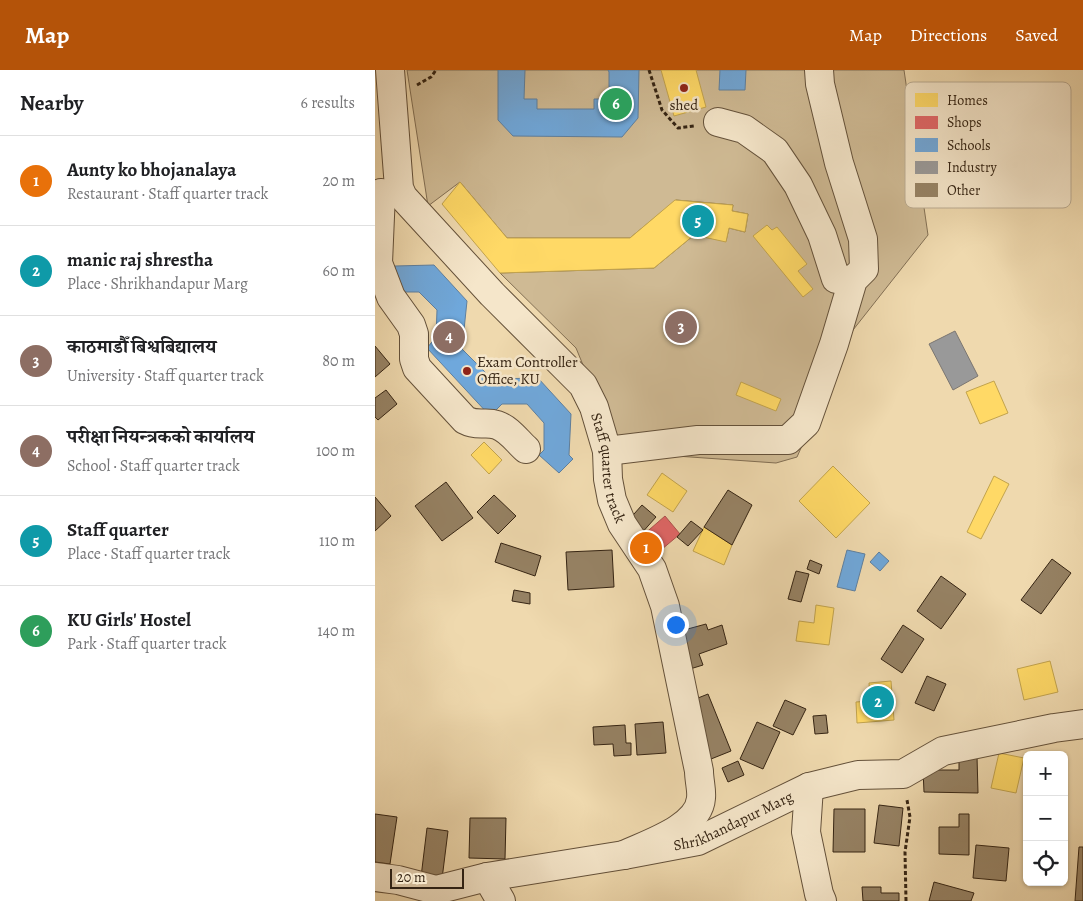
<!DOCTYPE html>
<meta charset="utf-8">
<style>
:root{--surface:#fff;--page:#f6f6f6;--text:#202124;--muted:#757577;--line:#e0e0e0;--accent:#b45309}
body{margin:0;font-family:Alegreya,"Noto Serif Devanagari",serif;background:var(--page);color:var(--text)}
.controls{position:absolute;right:15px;bottom:15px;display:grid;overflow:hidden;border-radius:8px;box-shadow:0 1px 4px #0004}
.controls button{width:45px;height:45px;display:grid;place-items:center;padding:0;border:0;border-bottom:1px solid var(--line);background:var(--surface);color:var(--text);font:25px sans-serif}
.scale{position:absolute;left:15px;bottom:12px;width:74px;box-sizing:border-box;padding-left:5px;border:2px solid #352413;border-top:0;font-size:14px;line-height:18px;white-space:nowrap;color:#352413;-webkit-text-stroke:4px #f5e6ca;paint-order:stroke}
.you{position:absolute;left:300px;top:554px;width:18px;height:18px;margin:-12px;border:4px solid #fff;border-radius:50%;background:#1a73e8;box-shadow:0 0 0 8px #1a73e833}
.badge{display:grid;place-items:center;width:32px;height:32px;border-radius:50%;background:var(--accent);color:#fff;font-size:16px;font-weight:700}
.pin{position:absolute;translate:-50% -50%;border:2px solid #fff;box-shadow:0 1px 5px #0006}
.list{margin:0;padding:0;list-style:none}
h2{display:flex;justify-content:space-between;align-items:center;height:65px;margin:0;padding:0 20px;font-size:21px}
h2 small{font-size:16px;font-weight:400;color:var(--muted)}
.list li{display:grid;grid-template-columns:32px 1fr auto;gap:15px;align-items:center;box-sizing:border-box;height:90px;padding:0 20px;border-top:1px solid var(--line)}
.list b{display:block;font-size:19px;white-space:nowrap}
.list p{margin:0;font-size:16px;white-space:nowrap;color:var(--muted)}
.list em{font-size:16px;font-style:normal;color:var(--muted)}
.icon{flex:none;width:28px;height:28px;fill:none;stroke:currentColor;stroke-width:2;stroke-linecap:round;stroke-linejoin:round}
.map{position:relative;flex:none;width:708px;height:831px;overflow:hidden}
header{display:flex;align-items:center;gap:30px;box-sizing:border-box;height:70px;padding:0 25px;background:var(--accent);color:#fff}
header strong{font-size:24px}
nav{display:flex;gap:28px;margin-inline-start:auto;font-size:18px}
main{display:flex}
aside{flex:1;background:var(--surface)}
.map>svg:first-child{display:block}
.green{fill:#cfba94;stroke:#826f54}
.homes{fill:#ffd966;stroke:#c2a34d}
.shops{fill:#e06666;stroke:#ad524d}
.schools{fill:#6fa8dc;stroke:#5e80a0}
.industry{fill:#999;stroke:#7b7671}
.building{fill:#968264;stroke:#352413}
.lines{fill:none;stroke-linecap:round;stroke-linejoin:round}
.minor-casing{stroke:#64513a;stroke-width:30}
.path{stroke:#352413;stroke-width:3;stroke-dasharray:4 2.5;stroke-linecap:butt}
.minor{stroke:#f5e6ca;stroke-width:28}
.poi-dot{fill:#8f2418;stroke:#f5e6ca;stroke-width:2}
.labels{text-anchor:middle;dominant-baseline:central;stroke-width:5;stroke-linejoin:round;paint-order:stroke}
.poi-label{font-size:15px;fill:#352413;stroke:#f5e6ca}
.street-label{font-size:15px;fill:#352413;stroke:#f5e6ca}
.key{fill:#f5e6ca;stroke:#bbac93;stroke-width:1}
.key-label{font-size:14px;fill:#352413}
</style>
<header>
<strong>Map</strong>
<nav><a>Map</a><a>Directions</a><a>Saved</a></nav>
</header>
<main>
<aside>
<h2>Nearby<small>6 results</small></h2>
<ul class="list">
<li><span class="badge" style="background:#e8710a">1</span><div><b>Aunty ko bhojanalaya</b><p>Restaurant · Staff quarter track</p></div><em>20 m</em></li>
<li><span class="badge" style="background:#0f9aa8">2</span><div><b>manic raj shrestha</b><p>Place · Shrikhandapur Marg</p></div><em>60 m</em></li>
<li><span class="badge" style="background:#8d6e63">3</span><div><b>काठमाडौँ बिश्वबिद्यालय</b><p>University · Staff quarter track</p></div><em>80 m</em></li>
<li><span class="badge" style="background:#8d6e63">4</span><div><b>परीक्षा नियन्त्रकको कार्यालय</b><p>School · Staff quarter track</p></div><em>100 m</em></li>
<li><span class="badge" style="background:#0f9aa8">5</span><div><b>Staff quarter</b><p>Place · Staff quarter track</p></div><em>110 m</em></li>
<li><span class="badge" style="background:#2e9e5b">6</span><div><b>KU Girls' Hostel</b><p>Park · Staff quarter track</p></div><em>140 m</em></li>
</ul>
</aside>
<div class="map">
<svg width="708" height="831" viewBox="0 0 708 831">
<rect width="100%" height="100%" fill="#efd9ae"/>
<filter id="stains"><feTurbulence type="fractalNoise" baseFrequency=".004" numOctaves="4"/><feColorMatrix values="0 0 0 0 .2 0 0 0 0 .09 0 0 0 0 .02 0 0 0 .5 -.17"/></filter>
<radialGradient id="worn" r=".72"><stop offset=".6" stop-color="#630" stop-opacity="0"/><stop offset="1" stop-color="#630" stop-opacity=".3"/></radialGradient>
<polygon class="green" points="32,0 529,0 553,165 478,260 422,387 401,393 244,382 201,278 125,203 279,198 319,165 351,171 354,158 370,162 373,144 357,141 358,135 301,130 255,168 132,168 85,112 53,136"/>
<g class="homes">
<polygon points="286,0 321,0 331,37 299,46"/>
<polygon points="85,112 132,168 255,168 300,130 358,135 357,141 373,144 370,162 354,158 351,172 319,165 279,198 125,203 67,134"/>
<polygon points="392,155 397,160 402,157 432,194 423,201 438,219 428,227 378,166"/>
<polygon points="619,311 633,343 605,354 591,322"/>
<polygon points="366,312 406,329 401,341 361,325"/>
<polygon points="109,372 127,390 114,404 96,385"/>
<polygon points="458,396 495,433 461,468 424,431"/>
<polygon points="287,403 312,421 298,442 272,425"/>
<polygon points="619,406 634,414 606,469 592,462"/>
<polygon points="329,457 357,475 349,495 318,481"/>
<polygon points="441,535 459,538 454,575 421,571 424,551 439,553"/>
<polygon points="675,591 683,622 649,630 642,599"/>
<polygon points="516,611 519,650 482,653 481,632 495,631 494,613"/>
<polygon points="624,683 649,688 641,723 616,718"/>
</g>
<polygon class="shops" points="290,446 305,464 274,490 259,473"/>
<g class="schools">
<polygon points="123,0 150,0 149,29 162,29 162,39 219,39 219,29 234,29 234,2 233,0 264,0 263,48 247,67 138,66 123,50"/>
<polygon points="345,0 371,0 370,20 344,20"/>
<polygon points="59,195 92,231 87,279 117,309 163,308 196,344 194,385 198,389 184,403 164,385 169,380 169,353 152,334 127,334 115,346 52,278 61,267 62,240 44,222 22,222 20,196"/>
<polygon points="472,480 490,484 480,521 462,517"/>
<polygon points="504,482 514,491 505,501 495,492"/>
</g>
<polygon class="industry" points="580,261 603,306 578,320 554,274"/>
<g class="building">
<polygon points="0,276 15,294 0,307"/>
<polygon points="11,320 22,334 3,350 0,347 0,328"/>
<polygon points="71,412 98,448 67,471 40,436"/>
<polygon points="353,420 377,435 357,475 329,457"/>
<polygon points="119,425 141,446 123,464 102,442"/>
<polygon points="0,427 16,446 0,461"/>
<polygon points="267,435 281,447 265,465 251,453"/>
<polygon points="316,451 328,460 313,476 302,467"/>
<polygon points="126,473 166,486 160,506 120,492"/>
<polygon points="237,480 239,517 193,520 191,482"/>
<polygon points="677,489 696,503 666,544 646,530"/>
<polygon points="435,490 447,495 444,504 432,499"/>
<polygon points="421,501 434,504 426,532 413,529"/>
<polygon points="566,506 591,524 566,559 542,541"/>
<polygon points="139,520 155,523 155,534 137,531"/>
<polygon points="331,554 333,560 347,555 352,574 324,584 328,595 315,599 298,563"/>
<polygon points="528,555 549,569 527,603 506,589"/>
<polygon points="552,606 571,614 559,641 540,633"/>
<polygon points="333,624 356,681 336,689 313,632"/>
<polygon points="410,630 431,639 418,665 398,656"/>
<polygon points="451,645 453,663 440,664 438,646"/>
<polygon points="288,652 291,683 262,685 260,654"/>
<polygon points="382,652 405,662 388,699 365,689"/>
<polygon points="250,655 251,673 256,673 256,685 239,686 238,674 219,675 218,657"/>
<polygon points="602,686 603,723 549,722 548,700 584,700 584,687"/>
<polygon points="363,691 369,705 353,712 347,698"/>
<polygon points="504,735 528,738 524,776 499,773"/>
<polygon points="459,739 490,739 490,782 458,782"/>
<polygon points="0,744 22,747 15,794 0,792"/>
<polygon points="584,744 594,744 594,785 564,784 564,757 584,757"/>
<polygon points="95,748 131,748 130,789 94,788"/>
<polygon points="52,758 73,761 67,809 46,807"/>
<polygon points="601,775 634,778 631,811 598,808"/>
<polygon points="704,777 708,777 708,831 700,831"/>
<polygon points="559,812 599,823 596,831 554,831"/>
<polygon points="487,817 506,817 506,823 524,823 524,831 488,831"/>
</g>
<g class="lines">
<g class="minor-casing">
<g id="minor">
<path id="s1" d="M15 0 24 118 28 127 117 224 208 315 219 337 232 381 233 409 237 430 247 454 277 499 290 536 324 701C324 710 327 720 326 728 324 758 272 774 249 785"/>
<polyline points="343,52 369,59 400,81 423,115 447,165 461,209 478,210"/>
<path d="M6 123 3 193 16 227 36 255 39 264V289L42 298 90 350C103 357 110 351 122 355 134 359 142 371 151 379"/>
<polyline points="232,381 323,370 413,370 431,353 459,274 478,210 489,199 488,169 464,93 445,14 444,0"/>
<polyline points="434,717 431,762 444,824 447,831"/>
<path id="s2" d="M0 807 23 810 61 820 112 807 249 785 323 771 434 717 483 705 528 704 568 681 679 658 708 654"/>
<polyline points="112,807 126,831"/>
</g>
</g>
<g class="path">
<polyline points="274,0 287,40 303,58 319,56"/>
<polyline points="42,15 56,7 61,0"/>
<polyline points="531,831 530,782 535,747 532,730"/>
</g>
<use href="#minor" class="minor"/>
</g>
<g class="poi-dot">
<circle cx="309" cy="18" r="5"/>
<circle cx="92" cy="301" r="5"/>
</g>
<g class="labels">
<g class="poi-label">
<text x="309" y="35">shed</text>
<text x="102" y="292" text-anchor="start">Exam Controller<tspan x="102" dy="17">Office, KU</tspan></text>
</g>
<g class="street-label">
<text stroke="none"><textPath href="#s1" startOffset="476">Staff quarter track</textPath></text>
<text stroke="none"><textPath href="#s2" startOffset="369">Shrikhandapur Marg</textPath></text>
</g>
</g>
<rect x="530" y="12" width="166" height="126" rx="8" class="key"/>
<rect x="540" y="23" width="23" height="14" fill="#ffd966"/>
<rect x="540" y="46" width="23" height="13" fill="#e06666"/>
<rect x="540" y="68" width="23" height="14" fill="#6fa8dc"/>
<rect x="540" y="91" width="23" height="13" fill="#999"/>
<rect x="540" y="113" width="23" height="14" fill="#968264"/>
<g class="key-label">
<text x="572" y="35">Homes</text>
<text x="572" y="57">Shops</text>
<text x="572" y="80">Schools</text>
<text x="572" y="102">Industry</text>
<text x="572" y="125">Other</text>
</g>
<rect width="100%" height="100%" filter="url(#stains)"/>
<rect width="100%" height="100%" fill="url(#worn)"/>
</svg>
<div class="controls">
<button>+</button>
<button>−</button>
<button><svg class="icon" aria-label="locate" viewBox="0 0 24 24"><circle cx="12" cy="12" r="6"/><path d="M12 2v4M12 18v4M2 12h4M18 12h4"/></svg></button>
</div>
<div class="scale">20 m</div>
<div class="you"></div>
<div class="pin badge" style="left:271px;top:478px;background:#e8710a">1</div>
<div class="pin badge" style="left:503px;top:632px;background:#0f9aa8">2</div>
<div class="pin badge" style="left:306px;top:257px;background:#8d6e63">3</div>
<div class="pin badge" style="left:74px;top:267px;background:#8d6e63">4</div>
<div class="pin badge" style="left:323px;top:151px;background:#0f9aa8">5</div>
<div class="pin badge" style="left:241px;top:34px;background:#2e9e5b">6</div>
</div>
</main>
